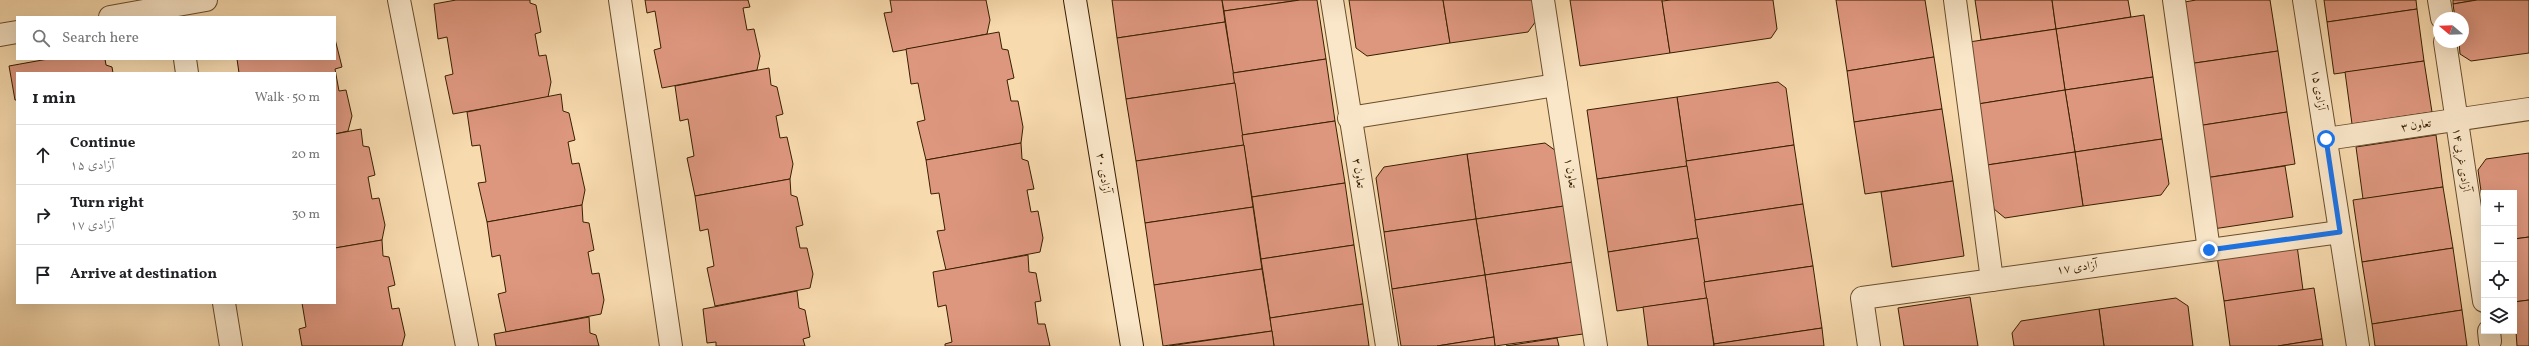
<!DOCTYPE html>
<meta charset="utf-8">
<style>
:root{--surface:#fff;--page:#f2f2f2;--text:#202124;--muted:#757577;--line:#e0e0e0}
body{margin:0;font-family:Vollkorn,Amiri,serif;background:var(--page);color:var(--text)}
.controls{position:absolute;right:12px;bottom:12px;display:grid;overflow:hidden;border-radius:0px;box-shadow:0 4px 16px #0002}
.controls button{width:36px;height:36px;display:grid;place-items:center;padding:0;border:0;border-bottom:1px solid var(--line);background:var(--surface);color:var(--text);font:20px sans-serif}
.compass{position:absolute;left:2433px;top:12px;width:36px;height:36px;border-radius:50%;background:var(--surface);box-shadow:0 4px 16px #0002;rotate:289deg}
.stop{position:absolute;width:12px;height:12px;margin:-9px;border:3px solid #1a73e8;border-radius:50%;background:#fff}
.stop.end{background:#1a73e8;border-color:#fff;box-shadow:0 1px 4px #0008}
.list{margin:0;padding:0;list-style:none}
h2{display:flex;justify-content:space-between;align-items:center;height:52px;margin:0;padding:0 16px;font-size:17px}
h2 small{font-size:13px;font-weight:400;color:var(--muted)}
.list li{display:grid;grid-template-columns:26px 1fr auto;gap:12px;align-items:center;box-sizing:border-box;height:60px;padding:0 16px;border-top:1px solid var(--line)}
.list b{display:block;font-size:15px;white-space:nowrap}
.list p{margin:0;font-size:13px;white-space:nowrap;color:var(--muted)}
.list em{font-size:13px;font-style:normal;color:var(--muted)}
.icon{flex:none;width:22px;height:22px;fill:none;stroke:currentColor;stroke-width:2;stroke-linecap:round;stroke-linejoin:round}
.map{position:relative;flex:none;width:2529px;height:346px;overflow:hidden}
.search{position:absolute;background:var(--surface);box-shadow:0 4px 16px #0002;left:16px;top:16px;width:320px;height:44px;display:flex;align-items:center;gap:10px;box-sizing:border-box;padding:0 14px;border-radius:0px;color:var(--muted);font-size:15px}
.panel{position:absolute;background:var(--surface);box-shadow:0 4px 16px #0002;left:16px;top:72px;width:320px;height:232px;border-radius:0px}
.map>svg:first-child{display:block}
.building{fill:#de977f;stroke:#381f00}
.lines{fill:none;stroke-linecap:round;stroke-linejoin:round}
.street-casing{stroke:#684e2c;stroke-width:24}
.secondary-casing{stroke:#381f00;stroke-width:24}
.street{stroke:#fae7ca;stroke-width:22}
.secondary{stroke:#fae7ca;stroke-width:22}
.route{stroke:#1a73e8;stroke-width:5}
.labels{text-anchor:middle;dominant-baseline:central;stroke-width:4;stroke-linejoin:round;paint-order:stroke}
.street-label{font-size:12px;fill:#381f00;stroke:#fae7ca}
</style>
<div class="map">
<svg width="2529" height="346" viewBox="0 0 2529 346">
<rect width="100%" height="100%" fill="#f7daae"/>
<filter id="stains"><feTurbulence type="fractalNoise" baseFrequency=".005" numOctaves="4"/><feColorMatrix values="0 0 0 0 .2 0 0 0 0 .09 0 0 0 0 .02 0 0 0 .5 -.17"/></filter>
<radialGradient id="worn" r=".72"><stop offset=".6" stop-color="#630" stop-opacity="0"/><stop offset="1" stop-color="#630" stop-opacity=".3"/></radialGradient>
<g class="building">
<polygon points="456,0 530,0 530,3 536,5 541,32 535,34 539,56 546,55 551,82 548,97 453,114 445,76 453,74 447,37 438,39 434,4"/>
<polygon points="645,0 748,0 750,7 743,8 747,30 754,29 760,56 757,70 662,88 654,50 661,48 655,11 647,13"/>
<polygon points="890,0 986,0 990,20 987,34 893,52 884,13 892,12"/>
<polygon points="1112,0 1222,0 1225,22 1117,38"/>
<polygon points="1222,0 1300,0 1224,11"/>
<polygon points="1300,0 1317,0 1326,59 1233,73 1224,11"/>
<polygon points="1349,0 1443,0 1450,43 1367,56 1356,48"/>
<polygon points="1443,0 1533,0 1536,21 1528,32 1450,43"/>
<polygon points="1570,0 1662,0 1670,53 1580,66"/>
<polygon points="1671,0 1773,0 1777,29 1771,38 1670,53 1662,1"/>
<polygon points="1836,0 1925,0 1934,57 1847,71"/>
<polygon points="1975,0 2052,0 2056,29 1981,40"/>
<polygon points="2052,0 2128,0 2131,17 2056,29"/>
<polygon points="2196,0 2270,0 2278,51 2188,64 2179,3"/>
<polygon points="2324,0 2416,0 2417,9 2327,22"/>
<polygon points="2453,0 2477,0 2453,4"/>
<polygon points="2477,0 2529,0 2529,53 2471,61 2460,54 2459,42 2463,42 2463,18 2455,18 2453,4"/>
<polygon points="2417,9 2424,61 2334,74 2327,22"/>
<polygon points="2144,15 2153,77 2065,90 2056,29"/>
<polygon points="1225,22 1235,83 1126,99 1117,38"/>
<polygon points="2056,29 2065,90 1978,104 1969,42"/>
<polygon points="999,32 1002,49 1008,50 1014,78 1007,80 1011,101 1018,101 1023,127 1021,143 926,160 917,122 925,120 918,83 911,84 906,49"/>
<polygon points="335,39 342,67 335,69 339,91 346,90 352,116 348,131 335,134 335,73 239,73 237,59 335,59"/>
<polygon points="2278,51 2287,112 2197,126 2188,64"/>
<polygon points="1934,57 1942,109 1854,122 1847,71"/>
<polygon points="48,59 105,59 106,65 112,67 113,73 17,73 17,100 15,100 9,66"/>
<polygon points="1326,59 1335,121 1242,135 1233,73"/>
<polygon points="2424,61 2432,112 2352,124 2345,72"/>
<polygon points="769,68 771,85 777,87 783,114 776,116 780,138 787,137 793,164 790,179 695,196 687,158 694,156 688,119 680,121 675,86"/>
<polygon points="2153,77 2162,139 2075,152 2065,90"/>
<polygon points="1778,82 1786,88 1794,145 1686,161 1677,97"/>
<polygon points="1235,83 1244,145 1136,161 1126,99"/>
<polygon points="2065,90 2075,152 1987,165 1978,104"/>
<polygon points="561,94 563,111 569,113 575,140 568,142 572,164 579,163 585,190 582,205 487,222 478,183 486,182 480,145 472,146 467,112"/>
<polygon points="1677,97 1687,166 1597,179 1587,110"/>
<polygon points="1942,109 1953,181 1865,194 1854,122"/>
<polygon points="2287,112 2295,164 2205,178 2197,126"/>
<polygon points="1335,121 1345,183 1252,197 1242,135"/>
<polygon points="361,129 363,146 369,147 375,175 368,177 372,199 379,198 385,225 382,240 335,248 335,134"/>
<polygon points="2436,135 2443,187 2363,199 2356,147"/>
<polygon points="2162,139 2169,184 2161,195 2083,206 2075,152"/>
<polygon points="1021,143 1022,159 1028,161 1034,189 1027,190 1031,212 1038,211 1043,238 1040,252 946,270 937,231 945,230 939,193 931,194 926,160"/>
<polygon points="1545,143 1556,151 1564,206 1476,219 1467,154"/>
<polygon points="1244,145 1253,207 1145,223 1136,161"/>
<polygon points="1794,145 1803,204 1695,220 1686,161"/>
<polygon points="2075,152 2083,206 2005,218 1994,209 1987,165"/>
<polygon points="2529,153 2529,237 2514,239 2514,193 2484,193 2484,212 2478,170 2486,159"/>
<polygon points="1467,154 1476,219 1384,232 1376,178 1384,167"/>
<polygon points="1687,166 1698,238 1608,252 1597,179"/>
<polygon points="2285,166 2293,217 2213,229 2205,178"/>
<polygon points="790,179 791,195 797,197 803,225 796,227 800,248 807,248 813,274 810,288 715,306 707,268 714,266 708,229 700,231 695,196"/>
<polygon points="1953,181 1964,256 1892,267 1881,192"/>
<polygon points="1345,183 1354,245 1261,259 1252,197"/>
<polygon points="2443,187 2453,248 2362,262 2353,200"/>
<polygon points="1803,204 1813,266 1704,282 1695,220"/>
<polygon points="582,205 583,222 589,223 594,250 588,252 592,274 599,273 604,300 601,314 506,332 498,294 506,292 500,255 492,257 487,222"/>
<polygon points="1564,206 1573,262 1485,275 1476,219"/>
<polygon points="1253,207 1262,269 1154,285 1145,223"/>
<polygon points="1476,219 1485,275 1392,289 1384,232"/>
<polygon points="2529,237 2529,300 2514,302 2514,239"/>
<polygon points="1698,238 1707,298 1617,311 1608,252"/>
<polygon points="2296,238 2303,290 2224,301 2216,250"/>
<polygon points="382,240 383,256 389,257 395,285 388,287 392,309 399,308 405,335 402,346 302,346 299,329 306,327 302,303 335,303 335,248"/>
<polygon points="1354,245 1363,304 1270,318 1261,259"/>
<polygon points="2453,248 2462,310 2372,324 2362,262"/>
<polygon points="1028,255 1029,272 1036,273 1041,301 1035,302 1038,324 1045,324 1050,346 945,346 945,344 952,342 946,305 938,307 933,272"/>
<polygon points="1573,262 1583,334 1495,346 1485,275"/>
<polygon points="1813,266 1822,328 1714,344 1704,282"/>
<polygon points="1262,269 1272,331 1163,346 1154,285"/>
<polygon points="1485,275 1494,337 1437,346 1401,346 1392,289"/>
<polygon points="2314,288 2322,339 2278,346 2230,346 2224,301"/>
<polygon points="797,291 799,308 805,310 810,337 803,339 805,346 716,346 716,342 707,343 703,309"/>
<polygon points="1970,297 1978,346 1904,346 1898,308"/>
<polygon points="1707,298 1714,346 1648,346 1643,307"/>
<polygon points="2176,298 2188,306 2193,346 2104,346 2099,309"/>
<polygon points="2529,300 2529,346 2517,346 2514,302"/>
<polygon points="1363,304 1369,346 1274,346 1270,318"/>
<polygon points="2099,309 2104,346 2014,346 2012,333 2021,321"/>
<polygon points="2462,310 2467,346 2375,346 2372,324"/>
<polygon points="589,317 590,333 596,335 599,346 496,346 494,334"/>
<polygon points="1822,328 1824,346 1714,346 1714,344"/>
<polygon points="1272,331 1274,346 1169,346"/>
<polygon points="1494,337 1495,346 1437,346"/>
<polygon points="1557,338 1559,346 1506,346"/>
<polygon points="2322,339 2323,346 2278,346"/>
</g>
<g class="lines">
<g class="street-casing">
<g id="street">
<polyline points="399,0 467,346"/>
<polyline points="620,0 671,346"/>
<polyline points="1332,0 1387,346"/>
<polyline points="1543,0 1596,346"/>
<polyline points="1955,0 1992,280"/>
<polyline points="2174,0 2209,250"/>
<polyline points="2304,0 2358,346"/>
<polyline points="2439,0 2442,18"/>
<polyline points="110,17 206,0"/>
<polyline points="0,35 17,32"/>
<polyline points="2445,42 2484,301"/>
<polyline points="185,59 187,73"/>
<polyline points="1349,118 1556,85"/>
<polyline points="2326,139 2529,109"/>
<polyline points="224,303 231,346"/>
<polyline points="2489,331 2490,341"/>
<polyline points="1869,346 1862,298 2340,232"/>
</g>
</g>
<g class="secondary-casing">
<polyline id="secondary" points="1075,0 1132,346"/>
</g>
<use href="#street" class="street"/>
<use href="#secondary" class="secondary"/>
</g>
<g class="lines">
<polyline class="route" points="2209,250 2340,232 2326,139"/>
</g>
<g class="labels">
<g class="street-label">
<text transform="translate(2318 90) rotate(81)">آزادی ۱۵</text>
<text transform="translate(2416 126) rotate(-9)">تعاون ۳</text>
<text transform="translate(2461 160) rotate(81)">آزادی غربی ۱۴</text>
<text transform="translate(1103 173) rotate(81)">آزادی ۲۰</text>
<text transform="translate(1358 173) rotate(81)">تعاون ۲</text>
<text transform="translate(1570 173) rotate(81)">تعاون ۱</text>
<text transform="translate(2077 268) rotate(-8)">آزادی ۱۷</text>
</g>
</g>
<rect width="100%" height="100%" filter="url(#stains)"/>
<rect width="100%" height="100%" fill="url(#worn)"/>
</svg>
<div class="controls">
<button>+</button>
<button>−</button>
<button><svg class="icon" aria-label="locate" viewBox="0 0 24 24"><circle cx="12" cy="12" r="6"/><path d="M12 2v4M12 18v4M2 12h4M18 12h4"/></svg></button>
<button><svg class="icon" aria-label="layers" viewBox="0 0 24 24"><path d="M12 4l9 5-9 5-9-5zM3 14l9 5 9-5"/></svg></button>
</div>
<svg class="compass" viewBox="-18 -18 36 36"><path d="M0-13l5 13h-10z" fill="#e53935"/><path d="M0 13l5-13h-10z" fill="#757577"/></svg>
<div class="stop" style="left:2326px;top:139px"></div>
<div class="stop end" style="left:2209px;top:250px"></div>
<div class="search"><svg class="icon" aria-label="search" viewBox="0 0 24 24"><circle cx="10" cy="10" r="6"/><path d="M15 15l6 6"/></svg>Search here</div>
<section class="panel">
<h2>1 min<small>Walk · 50 m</small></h2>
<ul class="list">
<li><svg class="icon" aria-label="ahead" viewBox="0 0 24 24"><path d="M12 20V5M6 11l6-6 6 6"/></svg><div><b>Continue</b><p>آزادی ۱۵</p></div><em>20 m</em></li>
<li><svg class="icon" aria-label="right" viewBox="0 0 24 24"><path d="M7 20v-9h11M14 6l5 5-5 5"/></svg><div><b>Turn right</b><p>آزادی ۱۷</p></div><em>30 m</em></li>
<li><svg class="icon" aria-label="arrive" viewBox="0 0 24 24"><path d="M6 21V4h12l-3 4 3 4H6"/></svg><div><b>Arrive at destination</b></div></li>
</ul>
</section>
</div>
